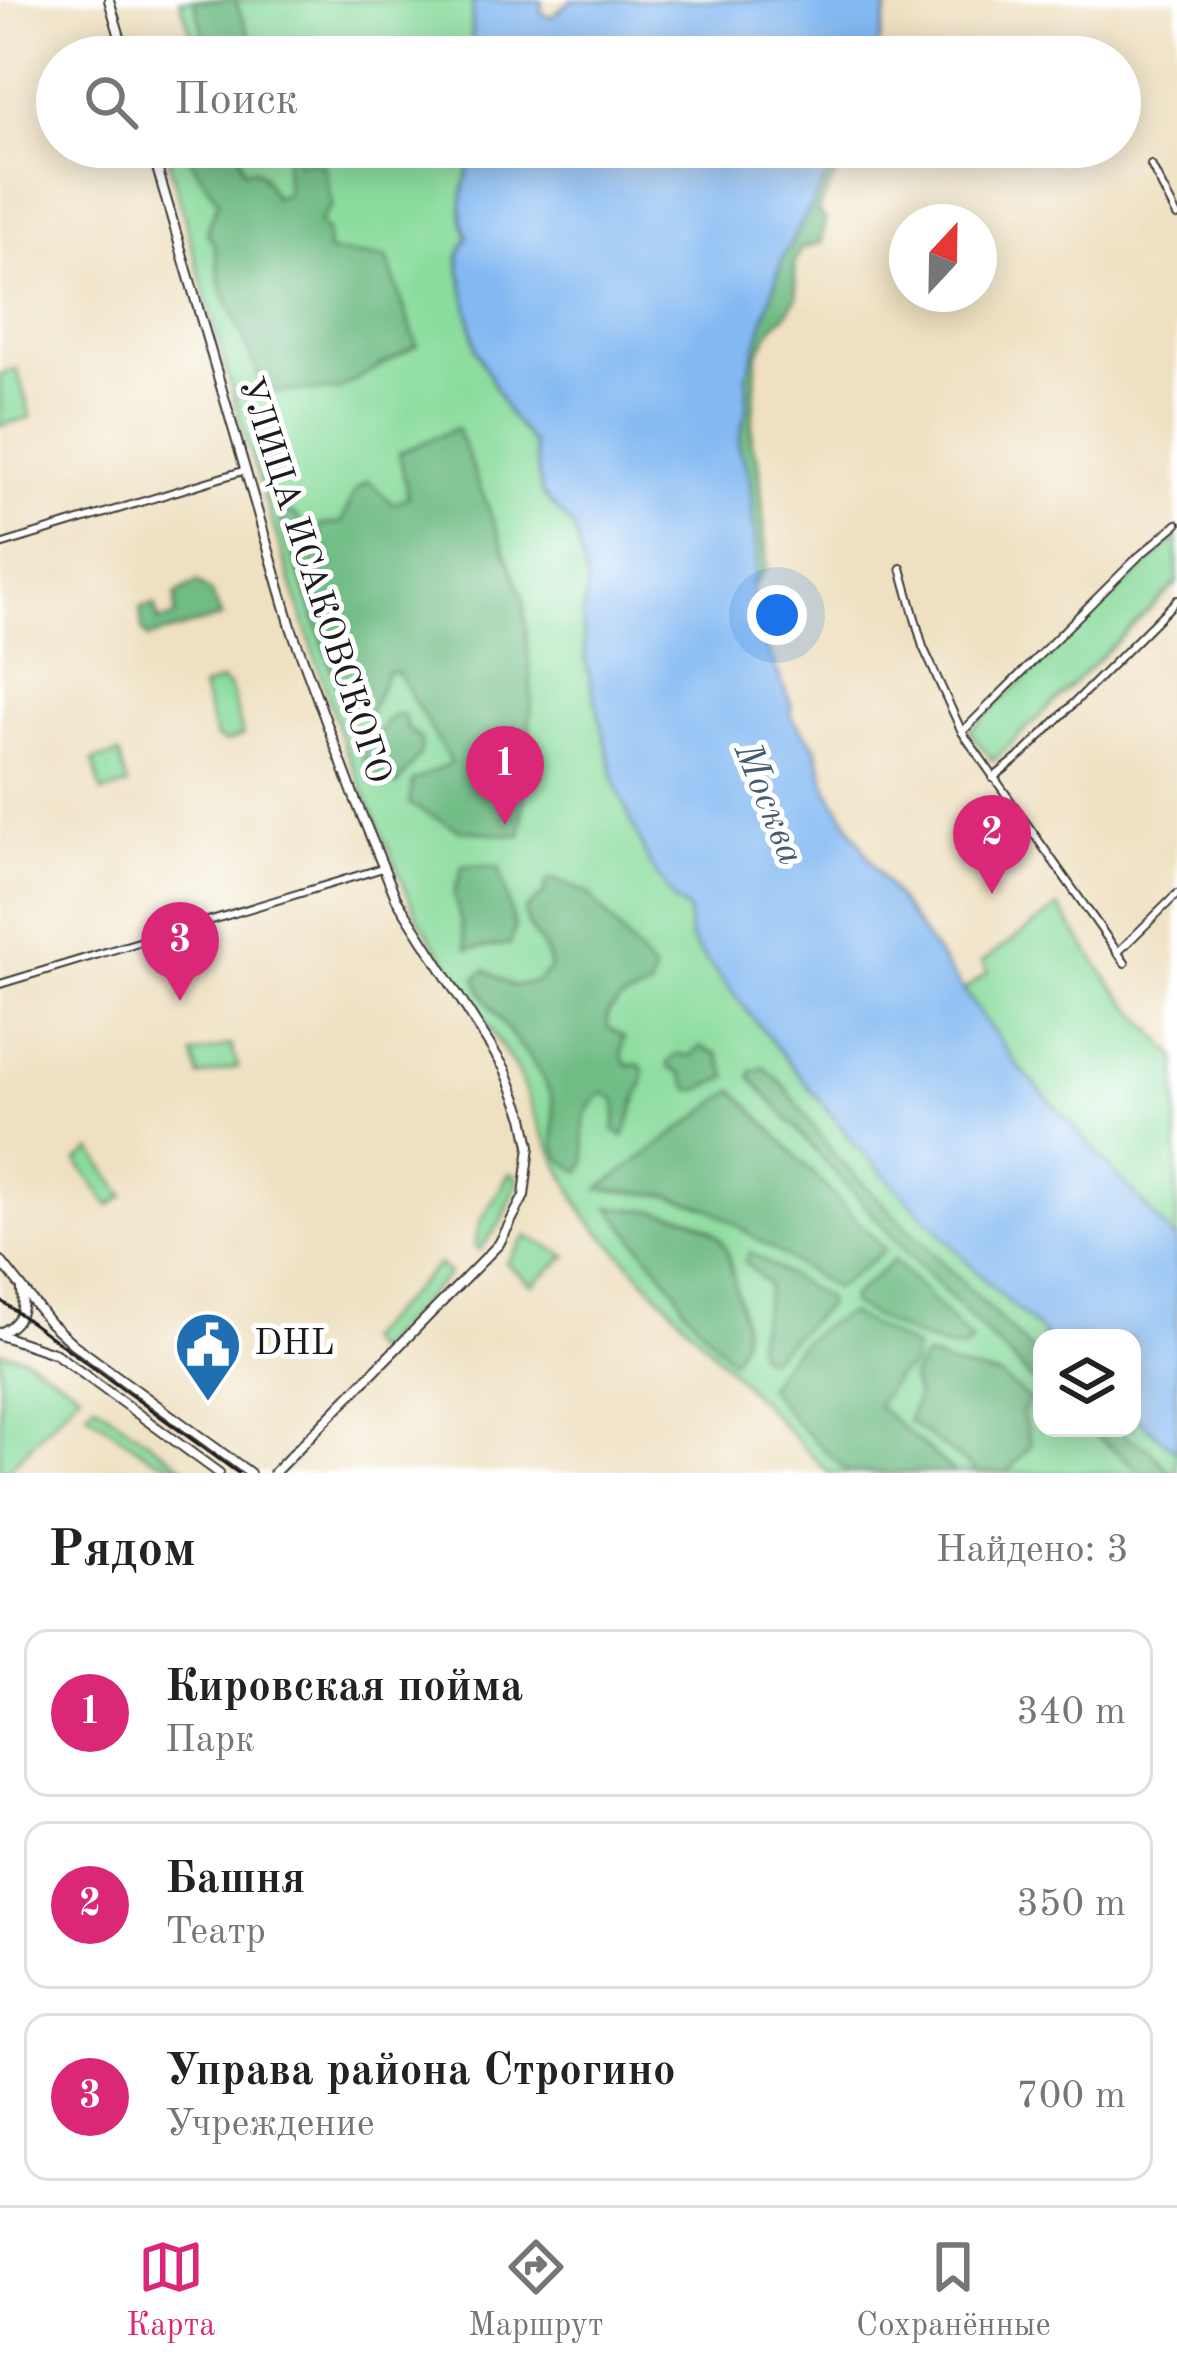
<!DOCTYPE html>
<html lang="ru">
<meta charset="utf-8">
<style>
:root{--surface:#fff;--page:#f2f2f2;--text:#222;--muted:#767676;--line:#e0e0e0;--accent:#db2777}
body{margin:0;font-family:"Old Standard TT",serif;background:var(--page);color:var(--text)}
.controls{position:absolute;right:36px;bottom:36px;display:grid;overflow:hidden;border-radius:24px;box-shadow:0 6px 30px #0003}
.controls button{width:108px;height:108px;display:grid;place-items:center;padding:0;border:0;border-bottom:3px solid var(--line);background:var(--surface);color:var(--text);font:60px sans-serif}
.compass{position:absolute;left:889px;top:204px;width:108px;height:108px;border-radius:50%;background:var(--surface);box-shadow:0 6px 30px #0003;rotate:22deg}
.you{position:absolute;left:777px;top:615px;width:42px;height:42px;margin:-30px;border:9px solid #fff;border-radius:50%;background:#1a73e8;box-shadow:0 0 0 18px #1a73e833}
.badge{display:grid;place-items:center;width:78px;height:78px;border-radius:50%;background:var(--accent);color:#fff;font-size:39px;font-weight:700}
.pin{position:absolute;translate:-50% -99px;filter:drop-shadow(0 3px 6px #0008)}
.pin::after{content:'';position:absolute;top:63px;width:42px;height:36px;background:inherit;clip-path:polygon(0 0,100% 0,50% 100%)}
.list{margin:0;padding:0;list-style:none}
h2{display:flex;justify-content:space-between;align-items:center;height:156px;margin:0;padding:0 48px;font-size:51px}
h2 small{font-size:39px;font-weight:400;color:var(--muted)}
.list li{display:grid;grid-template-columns:78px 1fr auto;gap:36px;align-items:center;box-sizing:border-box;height:168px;margin:0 24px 24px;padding:0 24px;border:3px solid var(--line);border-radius:24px}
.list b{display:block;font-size:45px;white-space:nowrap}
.list p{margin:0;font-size:39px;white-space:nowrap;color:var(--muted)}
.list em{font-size:39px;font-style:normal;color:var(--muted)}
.icon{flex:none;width:66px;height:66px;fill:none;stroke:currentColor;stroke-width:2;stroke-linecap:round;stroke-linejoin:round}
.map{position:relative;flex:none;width:1177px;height:1473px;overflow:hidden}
.search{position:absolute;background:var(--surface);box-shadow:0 6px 30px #0003;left:36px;right:36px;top:36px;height:132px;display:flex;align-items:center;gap:30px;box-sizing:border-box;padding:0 42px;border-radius:66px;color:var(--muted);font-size:45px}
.sheet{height:732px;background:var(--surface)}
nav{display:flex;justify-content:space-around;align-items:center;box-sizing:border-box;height:168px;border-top:3px solid var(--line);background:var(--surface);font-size:33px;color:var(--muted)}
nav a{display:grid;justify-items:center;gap:6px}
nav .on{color:var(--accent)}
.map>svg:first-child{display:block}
.green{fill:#8adc9d;stroke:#537c5c;stroke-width:3}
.forest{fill:#6fbc84;stroke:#466c50;stroke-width:3}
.water{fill:#83b9f2;stroke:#506a87;stroke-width:3}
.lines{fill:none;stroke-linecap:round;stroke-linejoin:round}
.minor-casing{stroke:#3c3935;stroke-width:10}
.tertiary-casing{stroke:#3c3935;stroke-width:12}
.secondary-casing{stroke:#3c3935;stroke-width:12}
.minor{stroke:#fff;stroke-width:6}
.tertiary{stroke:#fff;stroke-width:8}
.secondary{stroke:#fff;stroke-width:8}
.tram{stroke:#1c1c1c;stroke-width:3}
.labels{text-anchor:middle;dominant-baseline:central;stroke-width:10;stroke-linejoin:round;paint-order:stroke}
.street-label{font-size:36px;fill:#1c1c1c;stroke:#fff}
.poi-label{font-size:36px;fill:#1c1c1c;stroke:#fff;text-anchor:start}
.water-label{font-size:39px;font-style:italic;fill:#455b72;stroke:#fff}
</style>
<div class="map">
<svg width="1177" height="1473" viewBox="0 0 1177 1473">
<rect width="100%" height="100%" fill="#fff"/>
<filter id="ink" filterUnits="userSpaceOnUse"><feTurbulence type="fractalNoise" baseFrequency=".00833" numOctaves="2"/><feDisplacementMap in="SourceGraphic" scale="24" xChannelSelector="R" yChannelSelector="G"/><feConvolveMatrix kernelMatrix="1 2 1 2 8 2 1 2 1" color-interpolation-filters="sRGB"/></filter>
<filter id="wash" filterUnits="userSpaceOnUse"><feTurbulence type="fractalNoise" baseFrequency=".004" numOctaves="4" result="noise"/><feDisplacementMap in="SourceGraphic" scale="48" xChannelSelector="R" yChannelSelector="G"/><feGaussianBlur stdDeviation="2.7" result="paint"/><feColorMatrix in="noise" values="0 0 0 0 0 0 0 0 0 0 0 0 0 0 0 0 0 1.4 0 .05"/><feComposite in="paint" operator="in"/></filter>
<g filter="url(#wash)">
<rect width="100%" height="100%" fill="#eee0c0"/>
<g class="green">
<polygon points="180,0 473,0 471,57 199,57"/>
<path d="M165 147H474C469 178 453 207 468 236L459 256 460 269 476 348 507 412 533 444 542 494 574 527 588 584 583 615 673 900 688 911 690 937 982 1277 1048 1338H1042V1428H1132V1414L1177 1452V1473H828L586 1217 541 1130 517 1071 418 918 343 743 243 431Z"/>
<polygon points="17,369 31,417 0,426 0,374"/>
<polygon points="1177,537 1177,583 993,761 969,731"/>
<polygon points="221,681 230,687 243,735 226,742 216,738 202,688"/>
<polygon points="119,754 128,786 102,793 93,761"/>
<polygon points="1059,907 1111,984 1177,1058 1177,1241 1017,1065 964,990 988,972 982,962"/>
<polygon points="231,1045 238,1067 199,1077 193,1055"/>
<polygon points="92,1150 124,1196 109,1206 77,1161"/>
<polygon points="509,1174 514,1174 518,1180 503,1219 480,1250 475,1246 480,1223"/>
<polygon points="527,1236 567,1256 532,1285 506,1263"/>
<polygon points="439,1264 449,1274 373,1352 363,1340"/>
<polygon points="0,1352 23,1356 80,1392 5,1473 0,1473"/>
<polygon points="95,1403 192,1473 149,1456 87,1412"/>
</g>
<g class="forest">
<polygon points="194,0 235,0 251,39 263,57 210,57"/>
<polygon points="182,147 242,147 240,157 244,170 255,169 263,176 275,198 287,193 285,164 289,153 297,155 299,163 312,161 324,165 332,205 319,223 327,231 328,252 387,258 417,345 338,390 266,392 221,286 215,247 207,232 218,201"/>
<polygon points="843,147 849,147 817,212 825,219 822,242 801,249 794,266 797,297 787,314 773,326 757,355 751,444 759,460 767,566 752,587 757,557 738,445 747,405 746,375 783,257"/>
<path d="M457 428 523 597 532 700 521 836 460 830 409 804 413 781 451 763 397 672H387L368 716 355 717 345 709 281 520 290 512 298 518 311 541 319 539 321 525 341 523C351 506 349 489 369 481L393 504 408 497 399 453Z"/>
<polygon points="197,582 211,593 222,617 148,638 142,630 140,608 155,605 159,621 175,617 176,594"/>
<polygon points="398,714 404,716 407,728 421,740 421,753 397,785 370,779 357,735 363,731 376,737 387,721"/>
<polygon points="463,865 499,867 515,928 510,944 467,949 454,894"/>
<path d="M554 879 589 894 654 972 650 989 620 1001 607 1014 608 1027 624 1037C622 1048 619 1055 628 1065H640L644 1070 643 1082 624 1137 614 1130 617 1111 615 1099 603 1093C566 1123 596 1148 581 1172 538 1152 561 1126 552 1099 536 1053 490 1021 476 977L486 970 512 986 536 982 550 969C549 946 526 933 525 911L544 893 547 881Z"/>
<polygon points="700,1047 718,1054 728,1077 696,1091 690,1090 681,1073 669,1068 668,1062 678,1054 690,1056"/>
<polygon points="764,1067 782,1083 836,1157 1042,1361 1042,1390 905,1251 750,1077 752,1071"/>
<polygon points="734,1090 885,1250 835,1289 711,1209 666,1195 599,1189"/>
<path d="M609 1207C647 1211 711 1208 727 1252 731 1262 734 1284 738 1298 744 1321 748 1340 731 1360L684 1308 676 1290Z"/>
<polygon points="750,1252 827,1299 827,1305 769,1359 759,1355 756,1340 769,1286 745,1262"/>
<path d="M894 1260 972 1342 963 1350C922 1343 887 1325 851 1304V1297Z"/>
<path d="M848 1313 915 1348 913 1366 894 1379 877 1406 955 1473H849L796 1423 767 1387C786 1353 813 1329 848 1313Z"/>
<polygon points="930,1357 955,1367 999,1376 1030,1400 1022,1413 1031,1445 1007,1473 979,1473 908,1421 917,1397 911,1379 924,1358"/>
<polygon points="1087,1428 1118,1428 1129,1439 1147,1447 1171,1473 1143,1473"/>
</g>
<g class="water">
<polygon points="473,0 542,0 541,13 551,17 571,0 889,0 876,57 471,57"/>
<path d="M474 147H843L783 257 747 375V405L738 445 749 475 757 557 752 587 762 636 791 704 792 718 816 747 828 790 878 872 1017 1065 1177 1241V1452L1132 1414V1338H1048L982 1277 857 1146 696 948 690 937 688 911 674 900 650 865 616 785 585 657 583 615 588 584 574 528 542 494 533 444 507 412 476 349 460 268 459 255 468 236C453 206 469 178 474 147Z"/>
</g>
</g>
<g filter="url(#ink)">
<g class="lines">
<g class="minor-casing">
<g id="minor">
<polyline points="1151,165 1177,216"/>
<polyline points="0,545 246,470"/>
<polyline points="901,568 923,647 962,732 1125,963"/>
<polyline points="962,732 1139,556 1177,524"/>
<polyline points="993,778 1024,753 1177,600"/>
<polyline points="1117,953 1177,894"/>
<polyline points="0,984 383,868"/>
</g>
</g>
<g class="tertiary-casing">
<g id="tertiary">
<polyline points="109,0 126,57"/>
<polyline points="151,147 292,630 353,794 396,898 505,1069 524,1117 530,1146 524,1196 499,1244 274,1473"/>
</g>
</g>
<g class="secondary-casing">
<g id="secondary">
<polyline points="0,1260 50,1323 73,1344 250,1473"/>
<path d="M0 1333C19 1325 25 1311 22 1291"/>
<polyline points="0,1335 56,1354 219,1473"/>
</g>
</g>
<use href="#minor" class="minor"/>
<use href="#tertiary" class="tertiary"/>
<use href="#secondary" class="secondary"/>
<polyline class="tram" points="0,1300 238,1473"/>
</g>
</g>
<defs>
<g id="civic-pin" transform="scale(3.45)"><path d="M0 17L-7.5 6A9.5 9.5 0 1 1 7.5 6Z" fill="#1f6fb2" stroke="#fff"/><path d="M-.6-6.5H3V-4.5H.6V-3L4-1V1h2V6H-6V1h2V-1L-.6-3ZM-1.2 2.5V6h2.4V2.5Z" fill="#fff"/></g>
</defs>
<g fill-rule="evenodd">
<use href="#civic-pin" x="208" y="1345"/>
</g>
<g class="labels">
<g class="street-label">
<text transform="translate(313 581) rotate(72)">УЛИЦА ИСАКОВСКОГО</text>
</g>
<g class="poi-label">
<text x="254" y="1345">DHL</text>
</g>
<g class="water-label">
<text transform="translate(768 804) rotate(68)">Москва</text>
</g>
</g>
</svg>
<div class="controls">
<button><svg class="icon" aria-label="layers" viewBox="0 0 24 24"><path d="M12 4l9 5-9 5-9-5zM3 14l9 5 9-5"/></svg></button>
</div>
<svg class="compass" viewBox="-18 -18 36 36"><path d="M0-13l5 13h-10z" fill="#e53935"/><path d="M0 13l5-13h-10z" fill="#767676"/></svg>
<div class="you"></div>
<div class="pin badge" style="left:505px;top:825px">1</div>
<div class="pin badge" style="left:992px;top:894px">2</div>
<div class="pin badge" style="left:180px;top:1001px">3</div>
<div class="search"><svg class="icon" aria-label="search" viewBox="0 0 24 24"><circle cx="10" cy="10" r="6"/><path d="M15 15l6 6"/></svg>Поиск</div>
</div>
<section class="sheet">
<h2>Рядом<small>Найдено: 3</small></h2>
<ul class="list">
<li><span class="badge">1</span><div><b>Кировская пойма</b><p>Парк</p></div><em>340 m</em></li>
<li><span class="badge">2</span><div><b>Башня</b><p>Театр</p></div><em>350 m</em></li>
<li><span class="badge">3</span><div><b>Управа района Строгино</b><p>Учреждение</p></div><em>700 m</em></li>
</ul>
</section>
<nav>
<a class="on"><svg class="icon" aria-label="map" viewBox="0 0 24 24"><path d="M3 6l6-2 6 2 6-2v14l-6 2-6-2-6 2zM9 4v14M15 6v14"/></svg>Карта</a>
<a><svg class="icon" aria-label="directions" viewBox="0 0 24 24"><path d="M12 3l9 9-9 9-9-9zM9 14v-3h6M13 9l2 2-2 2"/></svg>Маршрут</a>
<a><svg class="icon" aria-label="saved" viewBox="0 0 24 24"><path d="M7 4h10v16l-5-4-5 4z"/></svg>Сохранённые</a>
</nav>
